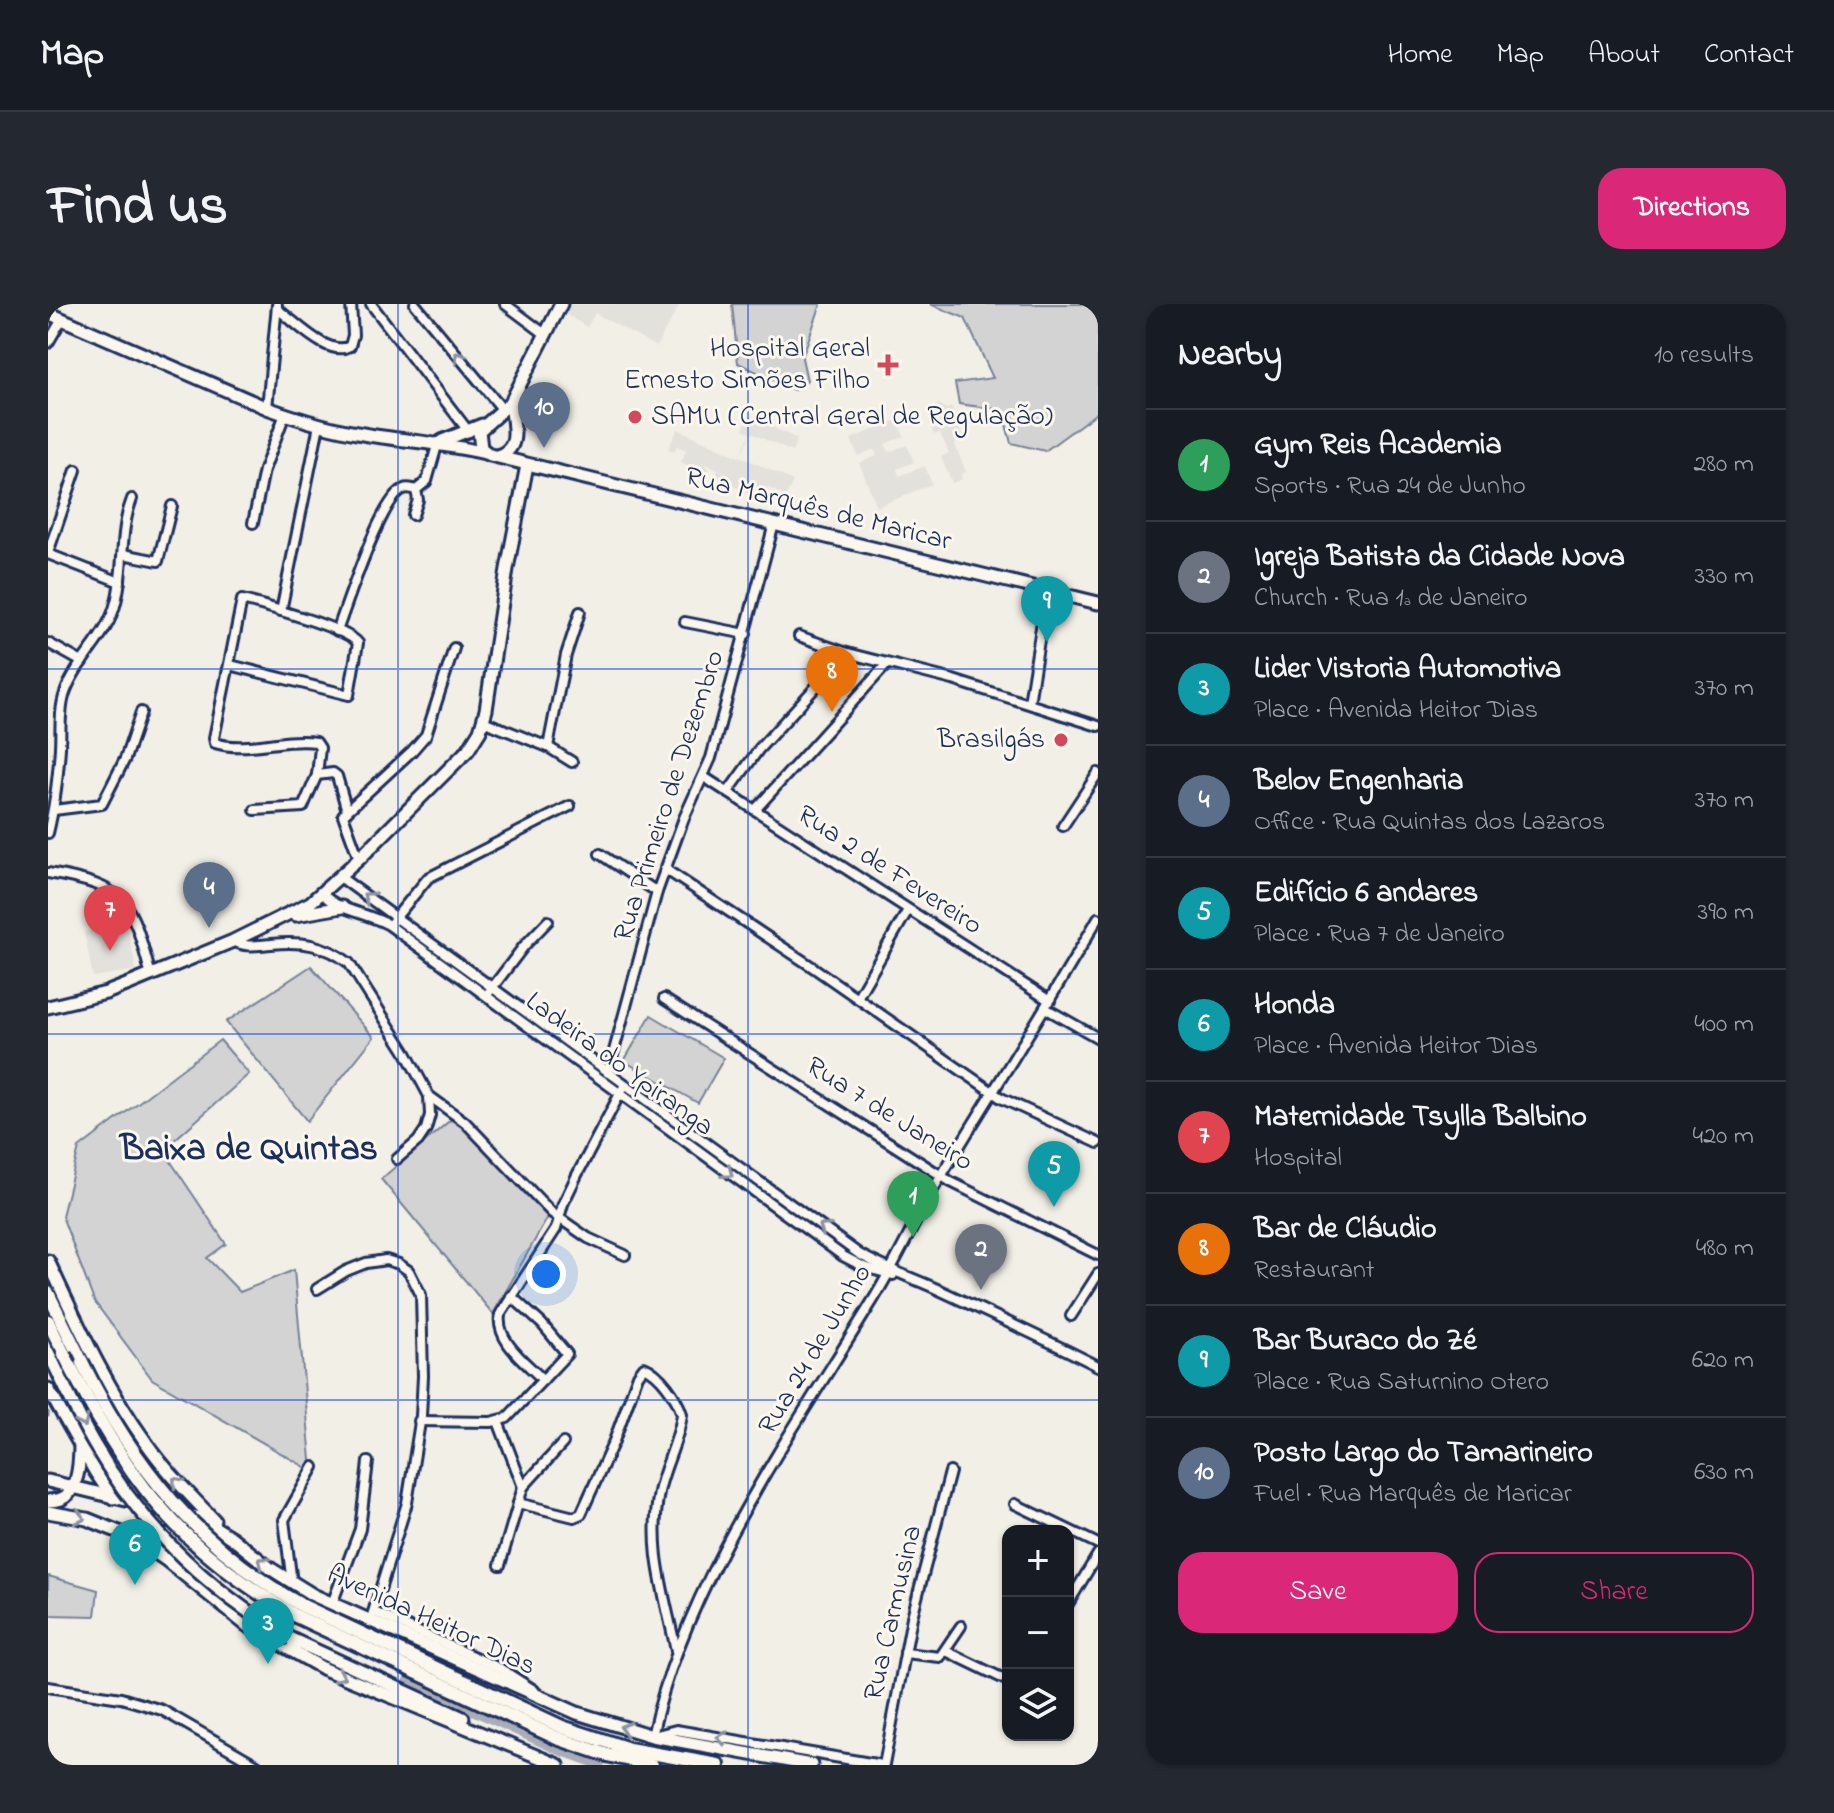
<!DOCTYPE html>
<meta charset="utf-8">
<style>
:root{--surface:#171b24;--page:#242831;--text:#f1f3f6;--muted:#9ea1a6;--line:#363941;--accent:#db2777}
body{margin:0;font-family:"Indie Flower",sans-serif;background:var(--page);color:var(--text)}
.controls{position:absolute;right:24px;bottom:24px;display:grid;overflow:hidden;border-radius:16px;box-shadow:0 2px 6px #0004}
.controls button{width:72px;height:72px;display:grid;place-items:center;padding:0;border:0;border-bottom:2px solid var(--line);background:var(--surface);color:var(--text);font:40px sans-serif}
.you{position:absolute;left:498px;top:970px;width:28px;height:28px;margin:-20px;border:6px solid #fff;border-radius:50%;background:#1a73e8;box-shadow:0 0 0 12px #1a73e833}
.badge{display:grid;place-items:center;width:52px;height:52px;border-radius:50%;background:var(--accent);color:#fff;font-size:26px;font-weight:700}
.pin{position:absolute;translate:-50% -66px;filter:drop-shadow(0 2px 4px #0008)}
.pin::after{content:'';position:absolute;top:42px;width:28px;height:24px;background:inherit;clip-path:polygon(0 0,100% 0,50% 100%)}
.list{margin:0;padding:0;list-style:none}
h2{display:flex;justify-content:space-between;align-items:center;height:104px;margin:0;padding:0 32px;font-size:34px}
h2 small{font-size:26px;font-weight:400;color:var(--muted)}
.list li{display:grid;grid-template-columns:52px 1fr auto;gap:24px;align-items:center;box-sizing:border-box;height:112px;padding:0 32px;border-top:2px solid var(--line)}
.list b{display:block;font-size:30px;white-space:nowrap}
.list p{margin:0;font-size:26px;white-space:nowrap;color:var(--muted)}
.list em{font-size:26px;font-style:normal;color:var(--muted)}
.actions{display:flex;gap:16px;padding:24px 32px}
.actions a{flex:1;padding:18px 0;border:2px solid var(--accent);border-radius:24px;text-align:center;font-size:28px;color:var(--accent)}
.actions .main{background:var(--accent);color:#fff}
.icon{flex:none;width:44px;height:44px;fill:none;stroke:currentColor;stroke-width:2;stroke-linecap:round;stroke-linejoin:round}
.map{position:relative;flex:none;width:1050px;height:1461px;overflow:hidden;border-radius:24px}
header{display:flex;align-items:center;gap:48px;box-sizing:border-box;height:112px;padding:0 40px;background:var(--surface);border-bottom:2px solid var(--line)}
header strong{font-size:38px}
nav{display:flex;gap:44px;margin-inline-start:auto;font-size:28px}
.intro{display:flex;align-items:center;justify-content:space-between;box-sizing:border-box;height:192px;padding:0 48px}
h1{margin:0;font-size:56px}
.button{padding:20px 36px;border-radius:24px;background:var(--accent);color:#fff;font-size:28px;font-weight:700}
main{display:flex;gap:48px;padding:0 48px}
aside{flex:1;background:var(--surface);border-radius:24px;box-shadow:0 2px 6px #0004}
.map>svg:first-child{display:block}
.built{fill:#e2e1dc}
.green{fill:#d2d3d2;stroke:#768198;stroke-width:2}
.lines{fill:none;stroke-linecap:round;stroke-linejoin:round}
.stream{stroke:#707b93;stroke-width:3}
.canal{stroke:#a9adb7;stroke-width:9}
.minor-casing{stroke:#1b2f5e;stroke-width:14}
.major-casing{stroke:#1b2f5e;stroke-width:17}
.highway-casing{stroke:#1b2f5e;stroke-width:18}
.minor{stroke:#fbf7ec;stroke-width:8}
.major{stroke:#fbf7ec;stroke-width:11}
.highway{stroke:#fbf7ec;stroke-width:12}
.major-bridge-casing{stroke:#1b2f5e;stroke-width:17;stroke-linecap:butt}
.highway-bridge-casing{stroke:#1b2f5e;stroke-width:18;stroke-linecap:butt}
.major-bridge{stroke:#fbf7ec;stroke-width:11}
.highway-bridge{stroke:#fbf7ec;stroke-width:12}
.oneway{stroke:#8b93a5}
.grid{fill:none;stroke:#1d4ed8;stroke-width:2;stroke-opacity:0.55}
.poi-dot{fill:#d1495b;stroke:#fbf7ec;stroke-width:3}
.labels{text-anchor:middle;dominant-baseline:central;stroke-width:6;stroke-linejoin:round;paint-order:stroke}
.poi-label{font-size:28px;fill:#1b2f5e;stroke:#fbf7ec;text-anchor:end}
.street-label{font-size:28px;fill:#1b2f5e;stroke:#fbf7ec}
.district-label{font-size:36px;font-weight:bold;fill:#1b2f5e;stroke:#fbf7ec}
</style>
<header>
<strong>Map</strong>
<nav><a>Home</a><a>Map</a><a>About</a><a>Contact</a></nav>
</header>
<div class="intro"><h1>Find us</h1><a class="button">Directions</a></div>
<main>
<div class="map">
<svg width="1050" height="1461" viewBox="0 0 1050 1461">
<rect width="100%" height="100%" fill="#f2efe6"/>
<filter id="ink" filterUnits="userSpaceOnUse"><feTurbulence type="fractalNoise" baseFrequency=".0125" numOctaves="2"/><feDisplacementMap in="SourceGraphic" scale="16" xChannelSelector="R" yChannelSelector="G"/><feConvolveMatrix kernelMatrix="1 2 1 2 8 2 1 2 1" color-interpolation-filters="sRGB"/></filter>
<g filter="url(#ink)">
<g class="built">
<polygon points="523,0 627,0 631,2 608,43 547,9 539,23 517,10"/>
<polygon points="891,100 899,105 903,103 914,131 910,132 907,141 918,168 913,170 914,175 904,179 893,153 901,149 892,129 886,131 881,119 887,116 884,104"/>
<polygon points="701,112 749,135 744,148 703,129 692,152 745,177 738,192 718,183 712,195 697,188 699,181 694,179 692,185 667,173 670,165 658,160 657,162 661,165 659,171 633,158 638,146 629,142 626,147 620,145 630,125 691,153 702,129 695,125"/>
<polygon points="849,116 856,132 837,140 841,148 859,141 866,158 849,165 851,172 877,162 884,180 829,203 811,159 829,152 826,145 810,152 803,135"/>
<polygon points="79,618 88,666 45,673 36,628"/>
</g>
<g class="green">
<polygon points="684,0 773,0 754,54 759,76 746,86 690,59"/>
<polygon points="882,0 1050,0 1050,108 997,147 963,139 954,106 911,100 907,79 945,74 917,14"/>
<polygon points="263,662 326,733 259,817 178,718"/>
<polygon points="603,711 676,754 650,799 576,757"/>
<polygon points="172,736 201,770 115,846 178,940 159,954 192,988 246,966 264,1167 104,1075 46,997 14,912 31,844"/>
<polygon points="406,813 500,913 445,1010 333,875"/>
<polygon points="0,1272 50,1286 47,1312 0,1311"/>
</g>
<g class="lines">
<g class="stream">
<polyline points="0,1108 0,1112"/>
<polyline points="5,1186 6,1189"/>
</g>
<polyline class="canal" points="360,1377 510,1446 552,1461"/>
<g class="minor-casing">
<g id="minor">
<polyline points="323,0 421,128"/>
<polyline points="367,0 455,106"/>
<polyline points="457,0 497,30"/>
<path d="M229 5C247 17 280 54 302 42L305 31 303 0"/>
<polyline points="0,39 14,15"/>
<polyline points="219,104 229,1"/>
<polyline points="368,186 379,177 390,138"/>
<polyline points="365,211 370,196 368,186"/>
<polyline points="205,219 216,166 237,110"/>
<polyline points="0,249 28,166"/>
<polyline points="0,250 72,278"/>
<polyline points="75,250 110,257 124,202"/>
<polyline points="233,307 271,121"/>
<polyline points="637,318 698,330"/>
<path d="M289 327C299 301 333 193 356 185 360 183 364 185 368 186"/>
<polyline points="751,332 799,349 905,376 1050,422"/>
<polyline points="0,339 34,358"/>
<path d="M182 361 301 391 310 339C301 325 214 301 194 296L166 434 167 439C199 449 235 433 268 438L272 444 269 471 255 503 207 506"/>
<polyline points="981,399 999,286"/>
<polyline points="435,417 500,443 524,458"/>
<polyline points="500,443 518,351 532,308"/>
<polyline points="269,471 285,469 289,472 299,507 295,511 311,555"/>
<polyline points="656,473 1002,697"/>
<polyline points="680,488 711,445 799,349"/>
<polyline points="6,506 54,500 77,455 93,408"/>
<polyline points="707,506 839,360"/>
<polyline points="299,507 364,447 378,431 406,344"/>
<polyline points="1015,522 1050,469"/>
<path d="M0 529C7 501 10 474 12 444 13 426 11 406 17 389 29 355 60 333 68 298 77 264 71 228 84 195"/>
<polyline points="552,550 609,588"/>
<polyline points="617,565 766,664 953,794 1050,839"/>
<path d="M0 569C80 582 83 597 103 672"/>
<path d="M292 573 811 950C836 964 862 973 889 985 943 1010 997 1035 1050 1062"/>
<path d="M275 590C288 606 320 609 341 621L795 952 816 963 845 971"/>
<polyline points="344,618 380,574 522,502"/>
<path d="M185 637C198 644 209 641 223 640 253 637 277 640 301 659L357 747 381 792 382 811 378 825 370 837 349 855"/>
<polyline points="441,688 476,642 500,617"/>
<polyline points="809,694 860,606"/>
<polyline points="616,695 903,878 1050,951"/>
<polyline points="997,704 1050,734"/>
<polyline points="560,769 609,588 636,514 663,454 726,220"/>
<polyline points="381,792 417,818 504,909 540,934 577,951"/>
<polyline points="269,985 298,967 318,959 338,956 351,960 361,967 373,991 375,1072 373,1112 359,1199 322,1318"/>
<polyline points="1023,1012 1050,970"/>
<path d="M495 1076C479 1059 448 1038 452 1011L508 925 515 900 529 871 575 784"/>
<polyline points="371,1117 443,1118 459,1114 519,1050 494,1020 463,992"/>
<polyline points="450,1117 475,1183"/>
<path d="M470 1199 526 1213 533 1210 566 1137 590 1071 596 1063C612 1069 629 1094 634 1110 631 1137 616 1162 611 1188 600 1247 617 1290 628 1347"/>
<polyline points="967,1200 1050,1240"/>
<polyline points="452,1261 475,1183 515,1139"/>
<polyline points="244,1279 236,1216 266,1163"/>
<polyline points="284,1300 312,1225 320,1158"/>
<polyline points="1020,1300 1050,1250"/>
<polyline points="326,1308 453,1365 486,1386"/>
<polyline points="898,1347 960,1377"/>
<polyline points="857,1349 892,1353 913,1322"/>
<polyline points="0,1383 73,1394 114,1406 209,1461"/>
<path d="M604 1432C637 1280 741 1133 822 1001 846 963 864 922 886 884 940 794 998 705 1050 614"/>
<polyline points="605,1432 628,1426 834,1461"/>
<polyline points="836,1461 864,1313 902,1168"/>
</g>
</g>
<g class="major-casing">
<g id="major">
<polyline points="513,0 463,98 431,127 433,144 442,151 1050,299"/>
<path d="M0 9 219 104C250 115 282 125 315 130 356 137 396 139 437 149"/>
<polyline points="394,137 434,121"/>
<path d="M449 152C475 145 464 118 463 98"/>
<polyline points="248,611 294,603"/>
<polyline points="0,703 58,689 81,680 185,637 262,599 311,555 420,446 432,427 438,406 459,265 479,161"/>
<path d="M0 957C29 1018 57 1082 97 1137 117 1166 142 1191 166 1216"/>
<polyline points="0,1085 48,1169 65,1194"/>
<polyline points="0,1177 152,1214 184,1234 223,1265 265,1291 529,1409 604,1432 763,1461"/>
<path d="M0 1197C4 1196 9 1197 13 1195 31 1188 32 1156 32 1141"/>
<polyline points="0,1208 39,1215 86,1234 118,1256 197,1320 276,1365 510,1461"/>
<path d="M117 1253C107 1235 106 1219 125 1207"/>
<polyline points="243,1335 415,1414"/>
</g>
</g>
<g class="highway-casing">
<g id="highway">
<polyline points="0,989 34,1058"/>
<polyline points="0,1017 16,1050"/>
<polyline points="253,1301 514,1423 581,1445 670,1461"/>
<polyline points="248,1312 509,1434 559,1451 604,1461"/>
</g>
</g>
<use href="#minor" class="minor"/>
<use href="#major" class="major"/>
<use href="#highway" class="highway"/>
<g class="major-bridge-casing">
<path id="major-bridge" d="M0 1048C15 1078 29 1111 46 1140 94 1223 161 1287 243 1335"/>
</g>
<g class="highway-bridge-casing">
<g id="highway-bridge">
<path d="M16 1050C78 1172 127 1242 248 1312"/>
<path d="M34 1058C86 1164 150 1242 253 1301"/>
</g>
</g>
<use href="#major-bridge" class="major-bridge"/>
<use href="#highway-bridge" class="highway-bridge"/>
</g>
<defs><path id="oneway-chevron" d="M-2-3.5L2.5 0L-2 3.5" fill="none" stroke-width="1.6" stroke-linecap="round" stroke-linejoin="round" transform="scale(2)"/></defs>
<g class="oneway">
<use href="#oneway-chevron" transform="translate(411 53) rotate(-128)"/>
<use href="#oneway-chevron" transform="translate(320 593) rotate(-144)"/>
<use href="#oneway-chevron" transform="translate(680 869) rotate(36)"/>
<use href="#oneway-chevron" transform="translate(776 924) rotate(-144)"/>
<use href="#oneway-chevron" transform="translate(35 1118) rotate(64)"/>
<use href="#oneway-chevron" transform="translate(129 1178) rotate(-132)"/>
<use href="#oneway-chevron" transform="translate(32 1214) rotate(14)"/>
<use href="#oneway-chevron" transform="translate(215 1258) rotate(-142)"/>
<use href="#oneway-chevron" transform="translate(292 1372) rotate(24)"/>
<use href="#oneway-chevron" transform="translate(577 1424) rotate(-163)"/>
<use href="#oneway-chevron" transform="translate(674 1434) rotate(-170)"/>
</g>
</g>
<path class="grid" d="M350 0V1461M700 0V1461M0 365H1050M0 730H1050M0 1096H1050"/>
<g class="poi-dot">
<path d="M836 49h8v8h8v8h-8v8h-8v-8h-8v-8h8z"/>
<circle cx="587" cy="113" r="8"/>
<circle cx="1013" cy="436" r="8"/>
</g>
<g class="labels">
<g class="poi-label">
<text x="822" y="45">Hospital Geral<tspan x="822" dy="32">Ernesto Simões Filho</tspan></text>
<text x="603" y="113" text-anchor="start">SAMU (Central Geral de Regulação)</text>
<text x="997" y="436">Brasilgás</text>
</g>
<g class="street-label">
<text transform="translate(770 206) rotate(14)">Rua Marquês de Maricar</text>
<text transform="translate(622 492) rotate(-72)">Rua Primeiro de Dezembro</text>
<text transform="translate(841 567) rotate(33)">Rua 2 de Fevereiro</text>
<text transform="translate(571 761) rotate(36)">Ladeira do Ypiranga</text>
<text transform="translate(841 811) rotate(32)">Rua 7 de Janeiro</text>
<text transform="translate(768 1046) rotate(-59)">Rua 24 de Junho</text>
<text transform="translate(846 1309) rotate(-77)">Rua Carmusina</text>
<text transform="translate(383 1317) rotate(25)">Avenida Heitor Dias</text>
</g>
<g class="district-label">
<text x="201" y="846">Baixa de Quintas</text>
</g>
</g>
</svg>
<div class="controls">
<button>+</button>
<button>−</button>
<button><svg class="icon" aria-label="layers" viewBox="0 0 24 24"><path d="M12 4l9 5-9 5-9-5zM3 14l9 5 9-5"/></svg></button>
</div>
<div class="you"></div>
<div class="pin badge" style="left:865px;top:933px;background:#2e9e5b">1</div>
<div class="pin badge" style="left:933px;top:986px;background:#6b7280">2</div>
<div class="pin badge" style="left:220px;top:1360px;background:#0f9aa8">3</div>
<div class="pin badge" style="left:161px;top:624px;background:#5c6f8a">4</div>
<div class="pin badge" style="left:1006px;top:903px;background:#0f9aa8">5</div>
<div class="pin badge" style="left:87px;top:1281px;background:#0f9aa8">6</div>
<div class="pin badge" style="left:62px;top:647px;background:#e0444e">7</div>
<div class="pin badge" style="left:784px;top:408px;background:#e8710a">8</div>
<div class="pin badge" style="left:999px;top:338px;background:#0f9aa8">9</div>
<div class="pin badge" style="left:496px;top:144px;background:#5c6f8a">10</div>
</div>
<aside>
<h2>Nearby<small>10 results</small></h2>
<ul class="list">
<li><span class="badge" style="background:#2e9e5b">1</span><div><b>Gym Reis Academia</b><p>Sports · Rua 24 de Junho</p></div><em>280 m</em></li>
<li><span class="badge" style="background:#6b7280">2</span><div><b>Igreja Batista da Cidade Nova</b><p>Church · Rua 1ª de Janeiro</p></div><em>330 m</em></li>
<li><span class="badge" style="background:#0f9aa8">3</span><div><b>Lider Vistoria Automotiva</b><p>Place · Avenida Heitor Dias</p></div><em>370 m</em></li>
<li><span class="badge" style="background:#5c6f8a">4</span><div><b>Belov Engenharia</b><p>Office · Rua Quintas dos Lazaros</p></div><em>370 m</em></li>
<li><span class="badge" style="background:#0f9aa8">5</span><div><b>Edifício 6 andares</b><p>Place · Rua 7 de Janeiro</p></div><em>390 m</em></li>
<li><span class="badge" style="background:#0f9aa8">6</span><div><b>Honda</b><p>Place · Avenida Heitor Dias</p></div><em>400 m</em></li>
<li><span class="badge" style="background:#e0444e">7</span><div><b>Maternidade Tsylla Balbino</b><p>Hospital</p></div><em>420 m</em></li>
<li><span class="badge" style="background:#e8710a">8</span><div><b>Bar de Cláudio</b><p>Restaurant</p></div><em>480 m</em></li>
<li><span class="badge" style="background:#0f9aa8">9</span><div><b>Bar Buraco do Zé</b><p>Place · Rua Saturnino Otero</p></div><em>620 m</em></li>
<li><span class="badge" style="background:#5c6f8a">10</span><div><b>Posto Largo do Tamarineiro</b><p>Fuel · Rua Marquês de Maricar</p></div><em>630 m</em></li>
</ul>
<div class="actions"><a class="main">Save</a><a>Share</a></div>
</aside>
</main>
